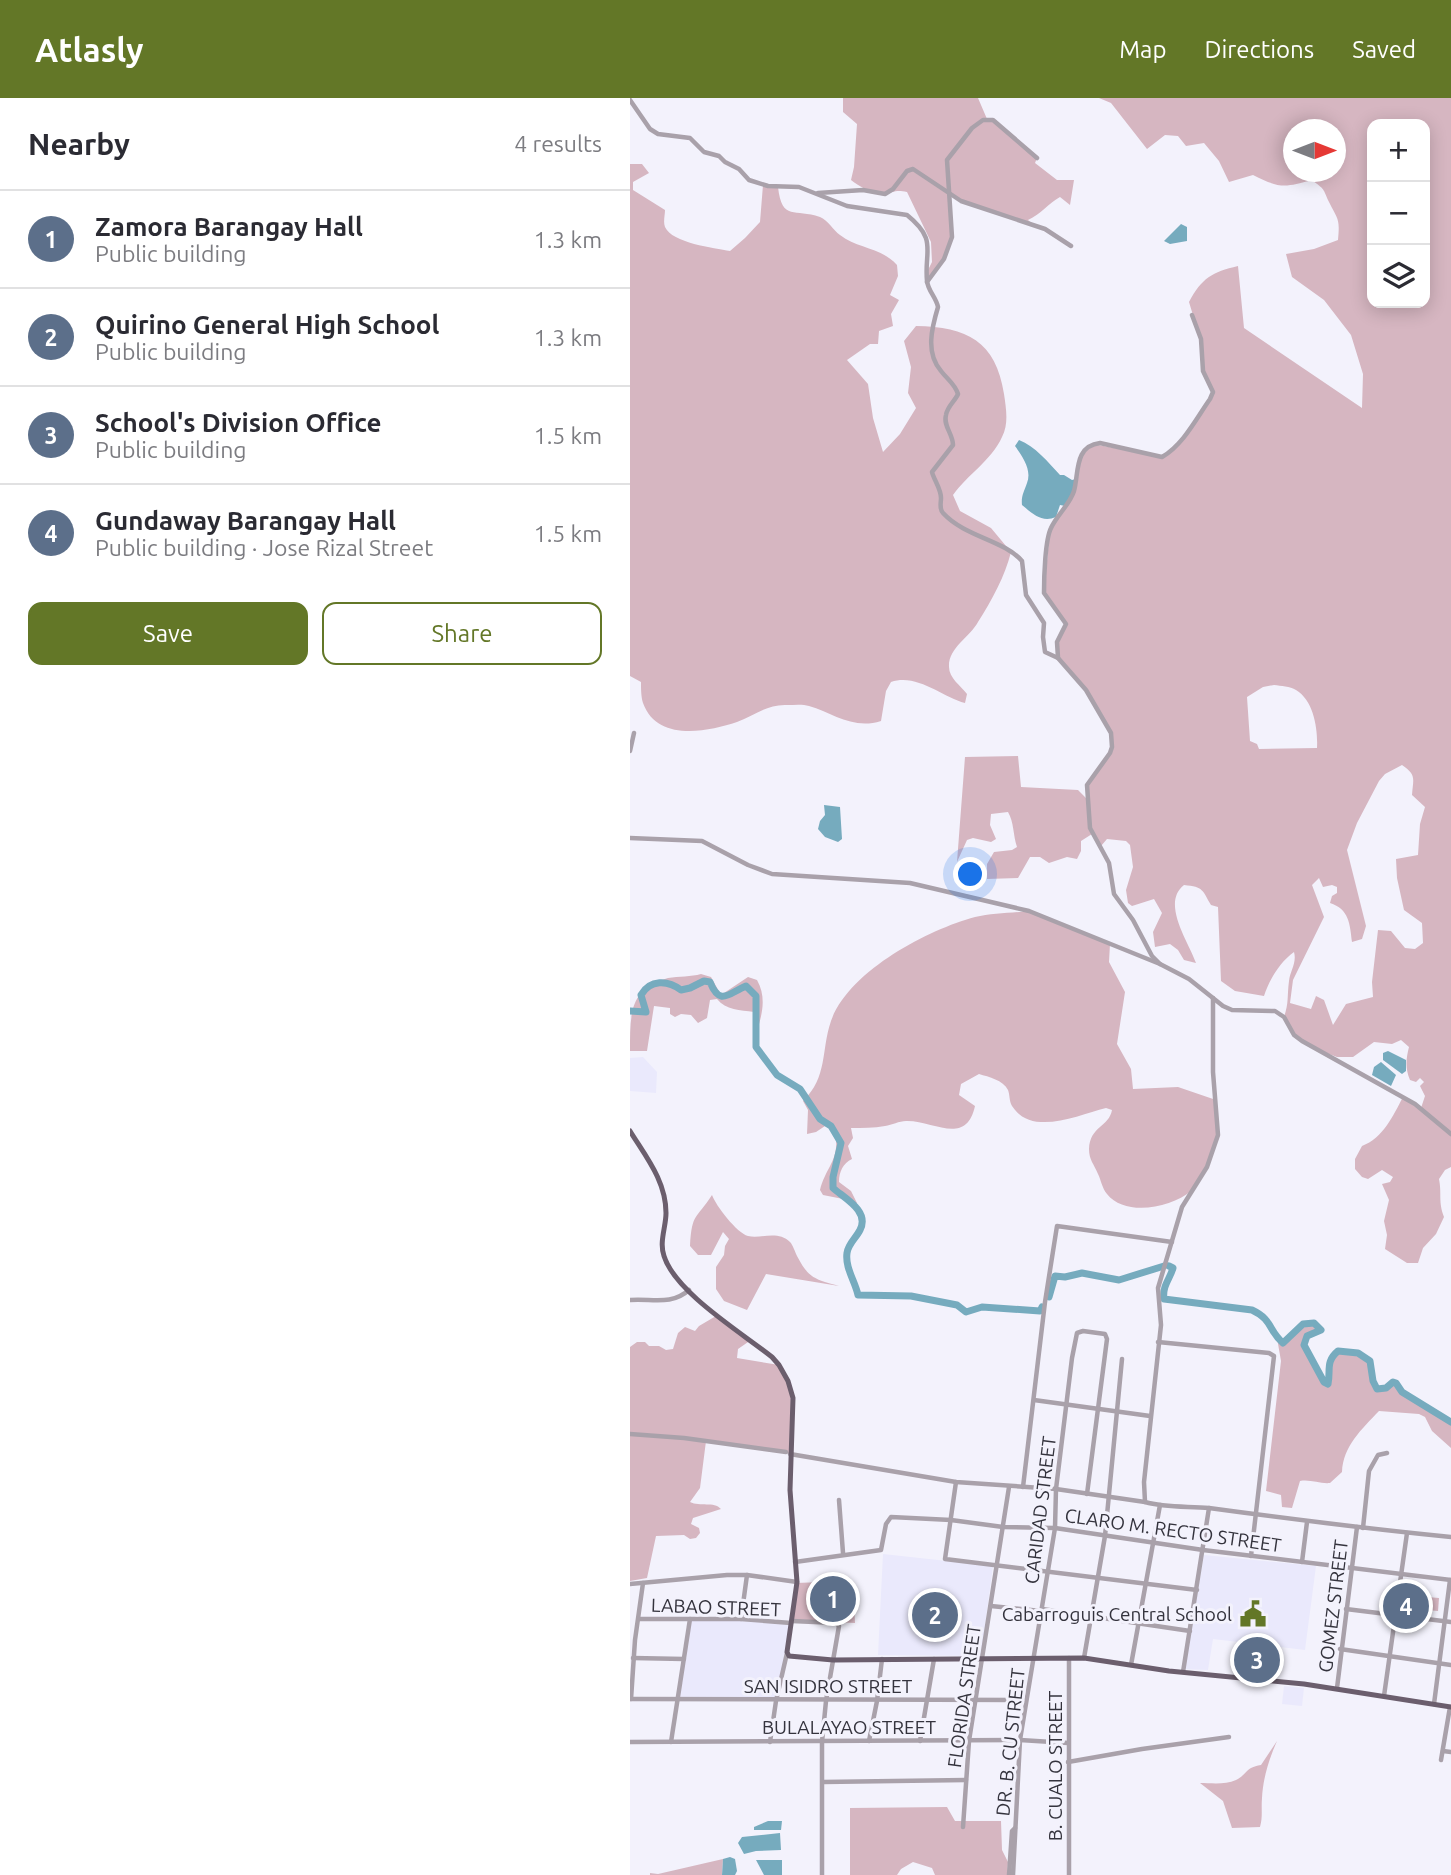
<!DOCTYPE html>
<meta charset="utf-8">
<style>
:root{--surface:#fff;--page:#f7f7f7;--text:#2b2b33;--muted:#7c7c81;--line:#e1e1e2;--accent:#637727}
body{margin:0;font-family:Ubuntu,sans-serif;background:var(--page);color:var(--text)}
.controls{position:absolute;right:21px;top:21px;display:grid;overflow:hidden;border-radius:14px;box-shadow:0 4px 18px #0003}
.controls button{width:63px;height:63px;display:grid;place-items:center;padding:0;border:0;border-bottom:2px solid var(--line);background:var(--surface);color:var(--text);font:35px sans-serif}
.compass{position:absolute;left:653px;top:21px;width:63px;height:63px;border-radius:50%;background:var(--surface);box-shadow:0 4px 18px #0003;rotate:90deg}
.you{position:absolute;left:341px;top:777px;width:24px;height:24px;margin:-18px;border:5px solid #fff;border-radius:50%;background:#1a73e8;box-shadow:0 0 0 10px #1a73e833}
.badge{display:grid;place-items:center;width:46px;height:46px;border-radius:50%;background:var(--accent);color:#fff;font-size:23px;font-weight:700}
.pin{position:absolute;translate:-50% -50%;border:4px solid #fff;box-shadow:0 2px 7px #0006}
.list{margin:0;padding:0;list-style:none}
h2{display:flex;justify-content:space-between;align-items:center;height:91px;margin:0;padding:0 28px;font-size:30px}
h2 small{font-size:23px;font-weight:400;color:var(--muted)}
.list li{display:grid;grid-template-columns:46px 1fr auto;gap:21px;align-items:center;box-sizing:border-box;height:98px;padding:0 28px;border-top:2px solid var(--line)}
.list b{display:block;font-size:26px;white-space:nowrap}
.list p{margin:0;font-size:23px;white-space:nowrap;color:var(--muted)}
.list em{font-size:23px;font-style:normal;color:var(--muted)}
.actions{display:flex;gap:14px;padding:21px 28px}
.actions a{flex:1;padding:16px 0;border:2px solid var(--accent);border-radius:14px;text-align:center;font-size:24px;color:var(--accent)}
.actions .main{background:var(--accent);color:#fff}
.icon{flex:none;width:38px;height:38px;fill:none;stroke:currentColor;stroke-width:2;stroke-linecap:round;stroke-linejoin:round}
.map{position:relative;flex:none;width:821px;height:1777px;overflow:hidden}
header{display:flex;align-items:center;gap:42px;box-sizing:border-box;height:98px;padding:0 35px;background:var(--accent);color:#fff}
header strong{font-size:33px}
nav{display:flex;gap:38px;margin-inline-start:auto;font-size:24px}
main{display:flex}
aside{flex:1;background:var(--surface)}
.map>svg:first-child{display:block}
.built{fill:#eae9fc}
.green{fill:#d6b6c1;fill-rule:evenodd}
.water{fill:#76abbe}
.lines{fill:none;stroke-linecap:round;stroke-linejoin:round}
.river{stroke:#76abbe;stroke-width:7}
.minor{stroke:#a9a1aa;stroke-width:4.5}
.major{stroke:#6b5e6d;stroke-width:5}
.labels{text-anchor:middle;dominant-baseline:central;stroke-width:6;stroke-linejoin:round;paint-order:stroke}
.street-label{font-size:19px;fill:#34333d;stroke:#f3f2fc}
.poi-label{font-size:19px;fill:#34333d;stroke:#f3f2fc;text-anchor:end}
</style>
<header>
<strong>Atlasly</strong>
<nav><a>Map</a><a>Directions</a><a>Saved</a></nav>
</header>
<main>
<aside>
<h2>Nearby<small>4 results</small></h2>
<ul class="list">
<li><span class="badge" style="background:#5c6f8a">1</span><div><b>Zamora Barangay Hall</b><p>Public building</p></div><em>1.3 km</em></li>
<li><span class="badge" style="background:#5c6f8a">2</span><div><b>Quirino General High School</b><p>Public building</p></div><em>1.3 km</em></li>
<li><span class="badge" style="background:#5c6f8a">3</span><div><b>School's Division Office</b><p>Public building</p></div><em>1.5 km</em></li>
<li><span class="badge" style="background:#5c6f8a">4</span><div><b>Gundaway Barangay Hall</b><p>Public building · Jose Rizal Street</p></div><em>1.5 km</em></li>
</ul>
<div class="actions"><a class="main">Save</a><a>Share</a></div>
</aside>
<div class="map">
<svg width="821" height="1777" viewBox="0 0 821 1777">
<rect width="100%" height="100%" fill="#f3f2fc"/>
<g class="built">
<polygon points="13,959 27,974 26,995 0,993 0,960"/>
<polygon points="253,1456 363,1468 351,1558 248,1557"/>
<polygon points="574,1457 686,1468 675,1552 583,1541 578,1572 554,1571"/>
<polygon points="60,1521 161,1525 146,1603 47,1601"/>
<polygon points="654,1588 674,1590 672,1608 652,1606"/>
</g>
<g class="green">
<path d="M213 0H348L357 21 363 22 407 60 405 65 427 82H444L440 107 430 99C419 105 411 116 398 122L404 127 320 98V149L297 185V174L302 164 301 144 277 94C265 91 264 95 254 95 242 96 230 89 221 82L224 69 227 26 213 14Z"/>
<path d="M469 0H821V1069L815 1072 809 1081C812 1097 808 1103 814 1119L806 1136 793 1150 788 1165H777L755 1151 757 1137 754 1123 759 1102 752 1086 760 1084 763 1079 752 1072 738 1081 732 1079 725 1071V1061L732 1048C753 1040 763 1018 773 999L791 1010 795 998 790 988 794 984 790 980 786 984 780 982C775 970 776 961 779 949L771 942 762 946 744 944 723 959H707L681 949 664 937 654 919C659 905 657 898 659 883 660 873 667 865 664 854 650 864 639 882 634 898L605 893 591 883 588 809 581 807C572 792 574 789 554 787 531 805 558 843 566 865L554 862 548 852 540 846 525 849 523 834 532 815 524 801 502 808 498 805 496 792 503 769 500 747 496 743 477 741 471 748 462 736 451 743V753L447 761 437 759 419 765 410 759H400L388 780 357 781V766L364 754 382 752 387 749C383 737 384 724 378 714L361 716 360 727 366 741 361 744 343 740 337 742 327 764 335 659 388 658 391 689 448 692 457 701V687L482 649V641L463 602 428 560 426 551 436 526 414 495 420 431 444 395 451 359 463 346 532 359 549 345 583 294 573 273 572 247 559 204C572 180 582 174 608 168L614 230 732 310 733 276 721 237 694 202 662 179 656 156 684 151 708 142C710 120 708 122 699 104 692 89 696 93 682 82 654 90 649 90 623 77L599 84 589 63 574 45 556 48 548 38 535 37 517 51 481 5ZM742 26H795V205H742ZM664 32H706V74H664ZM644 587C651 588 660 588 666 592 684 603 688 631 687 650L629 651 627 646 620 643 617 599 633 589ZM772 667C787 677 783 681 782 697L795 709 790 726 788 757 766 761 767 780 774 812 792 825 793 845 785 851 775 850 761 833 748 832 742 884 743 899 716 906 703 927 694 902 686 898 681 911 660 905 663 882 694 819 682 787 689 780 693 789 702 787 707 789V795L702 798 700 805C719 811 720 826 722 844L732 841 736 828 717 752 727 725 749 683 755 676Z"/>
<path d="M0 66H12L19 75 3 84V92L35 112C35 117 33 124 35 129 42 145 84 150 100 153L115 140 130 124 133 87 148 89C152 124 165 110 190 119 198 122 203 132 210 137 228 151 251 149 267 167L268 178 260 197 269 202 261 216 263 228 249 233 248 246H240L217 262 238 286 243 320 253 354 270 336 286 310 278 295 281 269 274 243 286 228C337 229 366 243 374 296 376 310 379 326 372 339 361 363 338 376 323 397L330 413 361 430 381 454C375 478 362 502 348 524 340 539 318 550 319 569 319 580 331 588 337 596L335 605C312 599 287 575 261 584L256 593 251 623C223 632 203 615 179 608 173 606 164 607 157 607 138 606 125 617 107 624 77 634 27 644 13 605 11 599 11 590 11 584L0 578Z"/>
<path d="M399 813 480 846 479 864 495 894 487 946 501 971 503 991 548 989 586 1002C588 1021 589 1043 581 1061 577 1070 568 1086 561 1093 541 1110 495 1119 477 1096 472 1090 471 1082 468 1076 464 1066 459 1062 459 1051 460 1028 479 1029 482 1012L476 1010C448 1017 402 1039 382 1008 379 1003 380 997 378 992 373 982 359 979 349 976L331 986 329 997 345 1008C336 1049 303 1022 276 1023 269 1023 262 1027 255 1028 244 1030 232 1030 221 1030L223 1040 218 1048 222 1061C213 1065 209 1074 209 1084L221 1093 227 1105 220 1107 213 1101 193 1097 190 1092C196 1068 212 1060 204 1032L195 1028 186 1034 177 1036 178 1012 173 1003C198 979 191 952 201 923 219 873 297 832 345 819 362 815 382 815 399 813Z"/>
<path d="M71 876 81 879 91 897 118 879 127 882C137 900 132 917 126 936L124 914C110 912 96 912 87 901L80 902 77 920 68 925 61 917 51 916 45 919 40 916V910L24 908 17 953H0C0 913 0 891 38 880 49 878 61 879 71 876Z"/>
<path d="M82 1097C86 1108 107 1135 118 1138 131 1141 148 1132 160 1144 163 1147 165 1154 167 1158 179 1181 185 1181 209 1188L136 1176 117 1212 94 1203 86 1191V1169L94 1157 95 1148 99 1141 93 1134 81 1157H68L60 1148C62 1114 66 1122 82 1097Z"/>
<path d="M86 1218 121 1242 108 1251 107 1260 149 1267 161 1291 160 1356 123 1348 76 1343 70 1390 60 1404C70 1409 84 1403 91 1411L63 1420 61 1426 69 1430 70 1435 66 1440 60 1441 54 1437 26 1438 17 1480 0 1483V1249L7 1244H15L19 1248H29L36 1252 43 1251 48 1235 55 1229 65 1233 69 1228Z"/>
<path d="M684 1225 691 1232 677 1238 674 1247 694 1284 698 1285C700 1271 695 1264 708 1253L728 1255 740 1263 743 1284 747 1291 756 1290 763 1284 766 1285 772 1294 821 1324V1350L802 1333 795 1319 789 1316 749 1313C732 1331 713 1348 712 1374L700 1385C690 1386 680 1381 670 1383L662 1410 652 1409 651 1397 636 1393 651 1263 647 1240 653 1245 673 1226Z"/>
<polygon points="223,1483 225,1525 163,1522 165,1485"/>
<polygon points="786,1498 809,1500 808,1513 785,1511"/>
<path d="M647 1643C639 1661 633 1680 632 1700 631 1711 633 1718 630 1729L602 1730 593 1703 570 1685C581 1685 595 1687 606 1682 618 1676 614 1670 631 1667Z"/>
<polygon points="317,1709 325,1723 371,1723 372,1752 378,1764 377,1777 305,1777 302,1770 283,1764 271,1771 267,1777 220,1777 220,1710"/>
<polygon points="93,1761 92,1777 20,1777 20,1775 28,1776"/>
</g>
<g class="water">
<polygon points="551,126 557,129 557,143 540,146 534,143"/>
<path d="M389 342C405 348 418 364 430 377H434L442 382 446 381 444 395 435 408 430 407 426 419C412 425 403 416 392 407 391 398 394 394 397 385 402 372 393 359 385 348Z"/>
<polygon points="194,707 210,709 212,741 208,744 195,739 188,731 190,723 195,717"/>
<polygon points="758,953 776,962 776,973 772,976 753,962 753,955"/>
<polygon points="751,964 766,977 761,988 742,977 744,969"/>
<polygon points="138,1723 152,1723 151,1732 124,1732 124,1729"/>
<polygon points="150,1735 151,1752 126,1753 114,1756 108,1745 112,1739"/>
<polygon points="100,1759 105,1761 107,1773 105,1777 92,1777 93,1761"/>
<polygon points="126,1762 152,1762 152,1777 134,1777"/>
</g>
<g class="lines">
<g class="river">
<path d="M0 913 16 914 11 897C20 881 38 882 51 892L60 890 74 883 80 884C90 909 99 895 116 888L126 898V949L147 977 170 991 190 1021 201 1028 211 1045 203 1079V1090C214 1100 240 1113 230 1132 226 1140 218 1146 217 1155 215 1170 225 1183 228 1197L281 1198 327 1207 336 1214 352 1209 410 1213 412 1209"/>
<path d="M539 1168 543 1170C540 1181 532 1188 534 1201L622 1212C643 1222 638 1232 653 1245L673 1226 684 1225 691 1232 677 1238 674 1247 694 1284 698 1286C701 1272 695 1264 708 1253L728 1255 740 1263 743 1283 747 1291 756 1290 763 1284 766 1285 772 1294 821 1324"/>
<polyline points="419,1199 425,1178 435,1179 452,1175 489,1182 534,1168"/>
</g>
<g class="minor">
<path d="M0 2 20 31 28 36 60 40 74 54 89 58 95 64 109 71 119 82 138 88 169 89 217 108 277 117C308 142 294 152 297 183 298 193 306 199 308 209 302 229 295 255 311 273 317 281 325 286 328 296 325 303 317 309 316 317 313 328 323 336 323 347L302 374C304 382 311 391 311 400 311 405 309 411 313 415 335 439 374 442 392 463L396 497 414 525 413 539 415 554 428 560 456 592 481 635 482 649 480 655 457 687 460 730 479 765 484 796 503 822 522 858 530 866"/>
<polyline points="188,95 233,92 255,96 263,91 277,73 283,71 331,103 415,131 441,148"/>
<polyline points="297,184 314,161 322,139 317,62 342,30 353,22 363,22 407,60"/>
<path d="M428 560 427 544 436 526 414 495C414 480 415 442 421 430 427 417 440 406 444 393 449 375 444 348 470 345L532 359C553 347 566 321 580 301L583 294 573 273 571 241 562 217"/>
<polyline points="0,653 4,635"/>
<polyline points="0,740 72,743 118,767 142,776 280,785 399,813 530,866 559,881 593,908 602,912 645,913 654,919 664,937 672,943 785,1006 821,1036"/>
<path d="M583 900V974L588 1037 577 1069 552 1109 528 1190 531 1227 514 1384 515 1404C536 1410 558 1408 579 1410 660 1421 740 1431 821 1439"/>
<path d="M0 1202C21 1200 41 1208 59 1192"/>
<polyline points="528,1244 639,1255 644,1258 621,1458"/>
<polyline points="404,1302 520,1318"/>
<polyline points="0,1336 54,1340 156,1354"/>
<polyline points="160,1356 326,1384 426,1391 515,1404"/>
<polyline points="326,1384 315,1461 567,1492"/>
<polyline points="393,1389 415,1204 427,1128 542,1144"/>
<polyline points="209,1402 213,1455"/>
<polyline points="733,1430 739,1373 748,1357 757,1355"/>
<polyline points="165,1464 251,1452 256,1426 261,1419 321,1422 373,1429 425,1430 573,1452 821,1482"/>
<polyline points="672,1464 677,1424"/>
<polyline points="0,1486 97,1477 117,1477 167,1484"/>
<polyline points="361,1508 411,1513"/>
<polyline points="412,1511 560,1533"/>
<polyline points="716,1511 821,1524"/>
<polyline points="9,1521 111,1521 161,1525"/>
<polyline points="111,1521 117,1477"/>
<polyline points="162,1523 206,1525 209,1528 196,1603 192,1644 192,1777"/>
<polyline points="710,1551 821,1567"/>
<polyline points="3,1560 54,1561"/>
<polyline points="454,1560 475,1438 492,1261"/>
<polyline points="501,1567 530,1407"/>
<polyline points="553,1574 579,1410"/>
<polyline points="707,1590 727,1429"/>
<polyline points="754,1598 777,1435"/>
<polyline points="0,1601 395,1602"/>
<polyline points="1,1601 5,1542 13,1485"/>
<polyline points="804,1606 820,1482"/>
<polyline points="239,1643 247,1603 252,1561"/>
<polyline points="290,1643 304,1561"/>
<polyline points="0,1644 390,1642 438,1645"/>
<polyline points="41,1644 60,1521"/>
<polyline points="140,1644 146,1603 157,1555"/>
<polyline points="813,1653 821,1654"/>
<polyline points="811,1662 820,1609"/>
<polyline points="438,1664 512,1651 599,1639"/>
<polyline points="193,1684 336,1682"/>
<polyline points="333,1729 339,1643 379,1389"/>
<polyline points="379,1777 382,1733 385,1730"/>
<polyline points="383,1777 390,1642 425,1430 426,1391 442,1260 447,1235 453,1233 475,1236 477,1241 457,1396"/>
<polyline points="439,1777 439,1560"/>
</g>
<path class="major" d="M0 1033C16 1059 36 1083 36 1115 36 1129 29 1144 34 1158 45 1194 112 1235 142 1259L149 1267 158 1283 163 1300 160 1392 167 1484 157 1554 159 1558 203 1562 454 1560 539 1573 674 1586 821 1609"/>
</g>
<defs>
<g id="civic-bare" transform="scale(2.1)"><path d="M-.6-6.5H3V-4.5H.6V-3L4-1V1h2V6H-6V1h2V-1L-.6-3ZM-1.2 2.5V6h2.4V2.5Z" fill="#637727" stroke="#f3f2fc" stroke-width="2.5" paint-order="stroke"/></g>
</defs>
<g fill-rule="evenodd">
<use href="#civic-bare" x="623" y="1516"/>
</g>
<g class="labels">
<g class="street-label">
<text transform="translate(410 1412) rotate(-83)">CARIDAD STREET</text>
<text transform="translate(543 1432) rotate(8)">CLARO M. RECTO STREET</text>
<text transform="translate(703 1508) rotate(-83)">GOMEZ STREET</text>
<text transform="translate(86 1509) rotate(2)">LABAO STREET</text>
<text x="198" y="1588">SAN ISIDRO STREET</text>
<text transform="translate(334 1598) rotate(-82)">FLORIDA STREET</text>
<text x="219" y="1629">BULALAYAO STREET</text>
<text transform="translate(380 1644) rotate(-84)">DR. B. CU STREET</text>
<text transform="translate(425 1668) rotate(-90)">B. CUALO STREET</text>
</g>
<g class="poi-label">
<text x="602" y="1516">Cabarroguis Central School</text>
</g>
</g>
</svg>
<div class="controls">
<button>+</button>
<button>−</button>
<button><svg class="icon" aria-label="layers" viewBox="0 0 24 24"><path d="M12 4l9 5-9 5-9-5zM3 14l9 5 9-5"/></svg></button>
</div>
<svg class="compass" viewBox="-18 -18 36 36"><path d="M0-13l5 13h-10z" fill="#e53935"/><path d="M0 13l5-13h-10z" fill="#7c7c81"/></svg>
<div class="you"></div>
<div class="pin badge" style="left:203px;top:1501px;background:#5c6f8a">1</div>
<div class="pin badge" style="left:305px;top:1517px;background:#5c6f8a">2</div>
<div class="pin badge" style="left:627px;top:1562px;background:#5c6f8a">3</div>
<div class="pin badge" style="left:776px;top:1508px;background:#5c6f8a">4</div>
</div>
</main>
